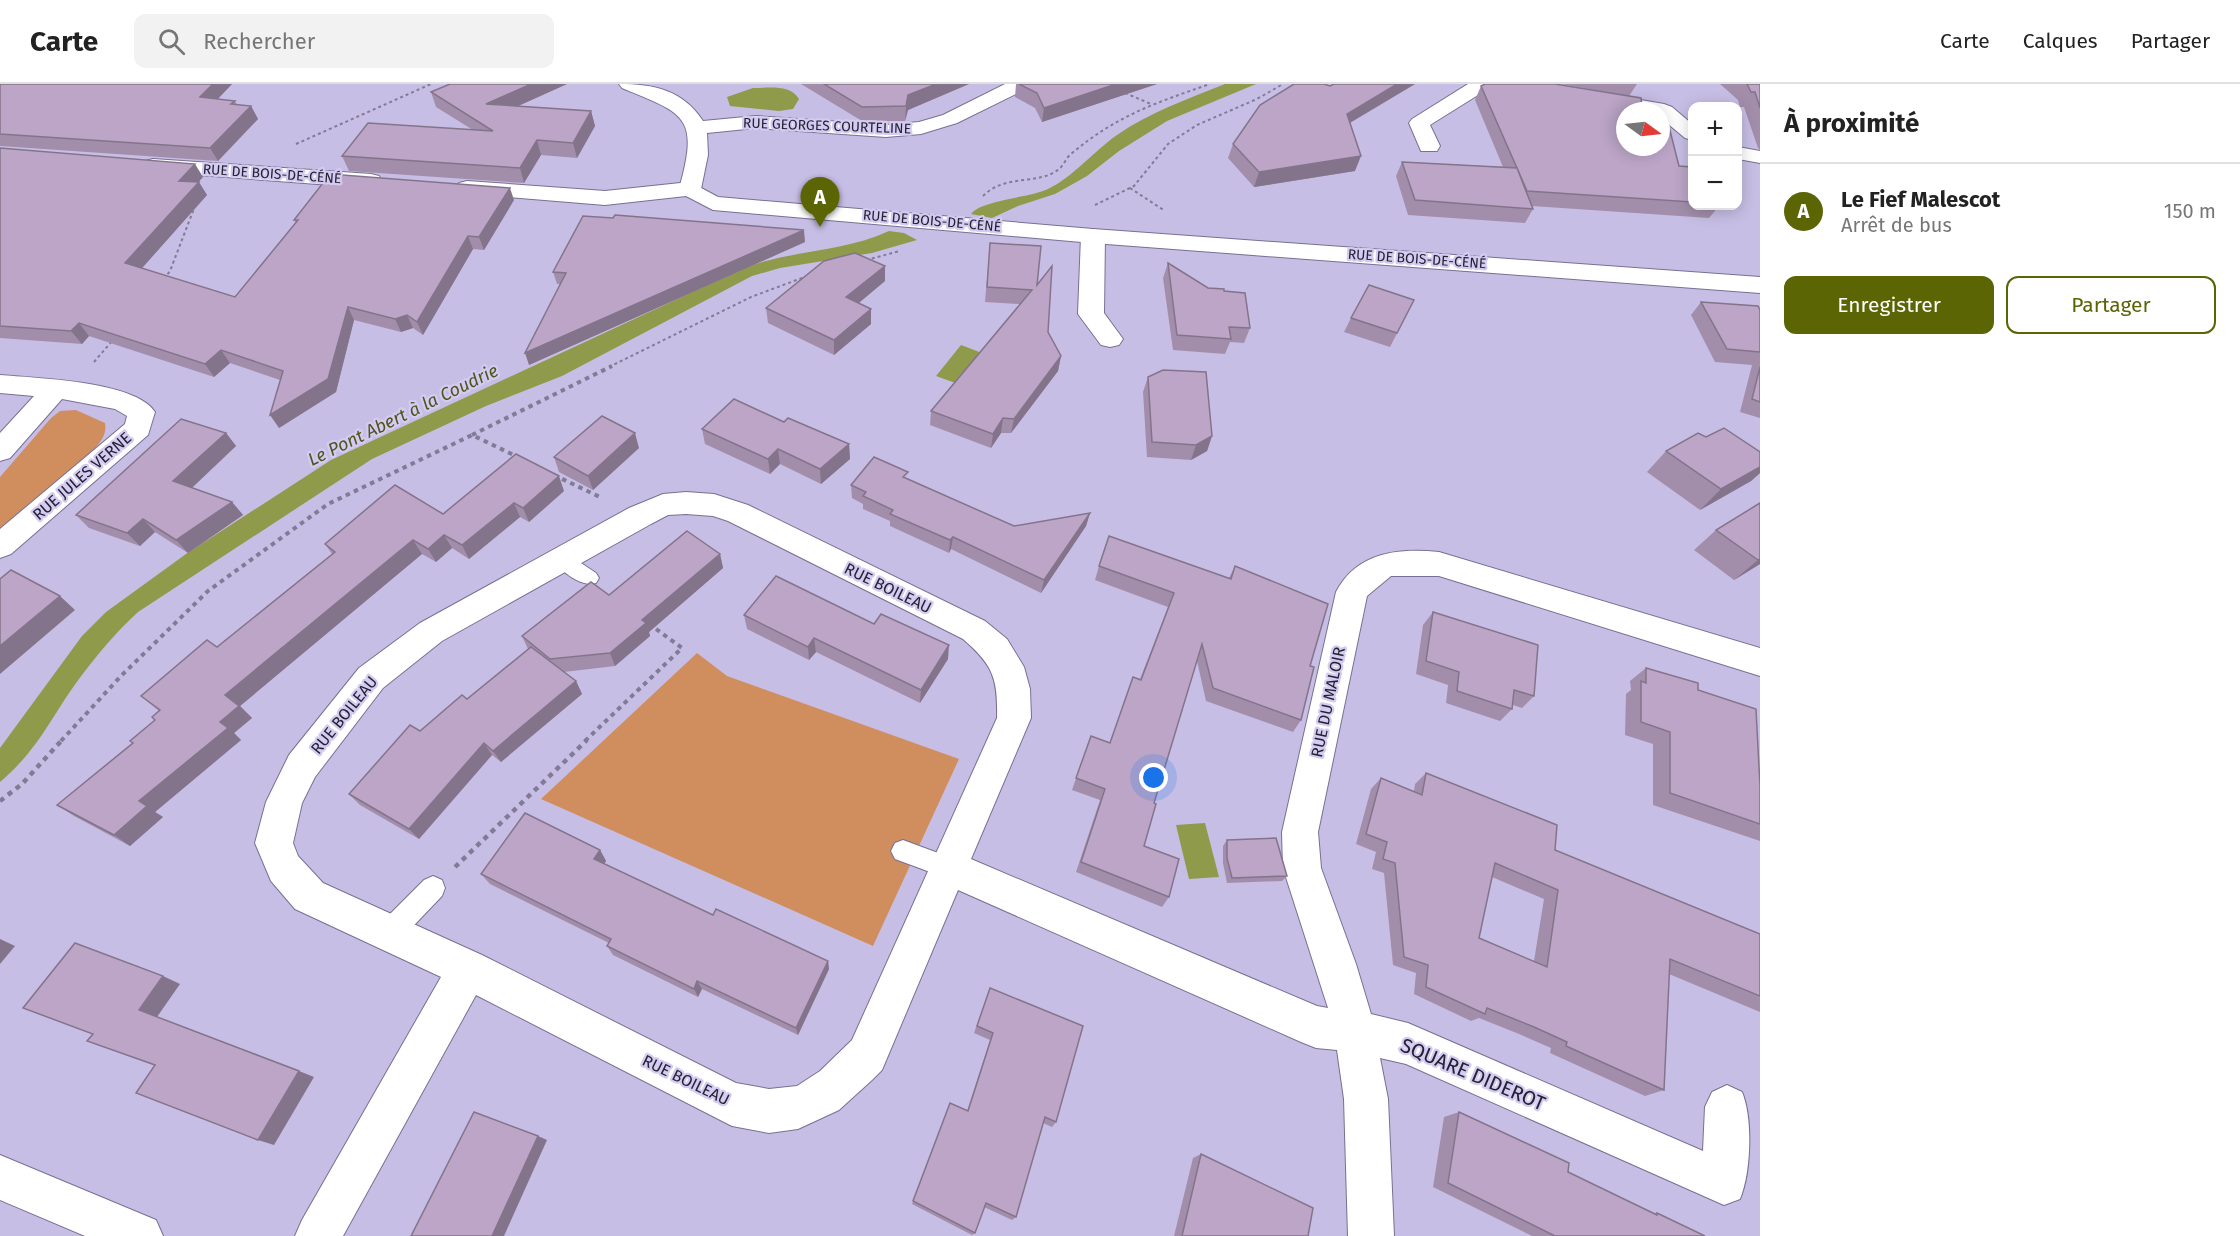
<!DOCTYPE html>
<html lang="fr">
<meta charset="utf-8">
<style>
:root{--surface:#fff;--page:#f2f2f2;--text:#222;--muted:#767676;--line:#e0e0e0;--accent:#5c6504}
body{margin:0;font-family:"Fira Sans",sans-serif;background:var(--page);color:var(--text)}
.controls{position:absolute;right:18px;top:18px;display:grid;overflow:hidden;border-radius:12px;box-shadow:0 3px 15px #0003}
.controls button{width:54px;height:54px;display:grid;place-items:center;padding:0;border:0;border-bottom:2px solid var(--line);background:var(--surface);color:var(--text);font:30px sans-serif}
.compass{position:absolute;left:1616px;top:18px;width:54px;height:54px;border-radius:50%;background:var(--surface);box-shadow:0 3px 15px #0003;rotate:105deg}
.you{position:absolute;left:1154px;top:694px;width:21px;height:21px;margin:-15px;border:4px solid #fff;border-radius:50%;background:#1a73e8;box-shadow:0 0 0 9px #1a73e833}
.badge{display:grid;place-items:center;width:39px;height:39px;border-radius:50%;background:var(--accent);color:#fff;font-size:20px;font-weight:700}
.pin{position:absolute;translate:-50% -50px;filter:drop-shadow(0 2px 3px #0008)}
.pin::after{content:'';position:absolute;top:32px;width:21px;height:18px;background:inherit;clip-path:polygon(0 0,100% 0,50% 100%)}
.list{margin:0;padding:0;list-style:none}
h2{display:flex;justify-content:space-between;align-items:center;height:78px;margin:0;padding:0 24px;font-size:26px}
h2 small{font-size:20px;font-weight:400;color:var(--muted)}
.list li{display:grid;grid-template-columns:39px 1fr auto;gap:18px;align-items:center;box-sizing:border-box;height:96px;padding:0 24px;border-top:2px solid var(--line)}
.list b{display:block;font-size:22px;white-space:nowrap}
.list p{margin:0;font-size:20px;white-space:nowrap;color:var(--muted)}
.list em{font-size:20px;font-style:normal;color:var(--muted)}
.actions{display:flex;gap:12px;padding:18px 24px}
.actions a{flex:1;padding:14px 0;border:2px solid var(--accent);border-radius:12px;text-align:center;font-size:21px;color:var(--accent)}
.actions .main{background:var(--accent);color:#fff}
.icon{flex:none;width:33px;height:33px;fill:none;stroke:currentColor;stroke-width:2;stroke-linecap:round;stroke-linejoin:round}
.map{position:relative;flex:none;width:1760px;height:1152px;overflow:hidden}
header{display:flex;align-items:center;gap:36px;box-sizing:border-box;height:84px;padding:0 30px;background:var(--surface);border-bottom:2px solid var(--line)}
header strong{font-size:28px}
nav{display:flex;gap:33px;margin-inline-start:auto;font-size:21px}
.search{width:420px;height:54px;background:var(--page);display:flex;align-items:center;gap:15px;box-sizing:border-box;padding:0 21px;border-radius:12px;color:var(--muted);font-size:22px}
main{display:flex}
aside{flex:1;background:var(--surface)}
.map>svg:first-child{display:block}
.green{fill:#d08e5f}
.water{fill:#8f9a4b}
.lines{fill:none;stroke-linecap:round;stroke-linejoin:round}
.lane-casing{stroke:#787093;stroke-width:2}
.street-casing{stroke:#787093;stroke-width:2}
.secondary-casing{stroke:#787093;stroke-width:2}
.path-far2{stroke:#817b97;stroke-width:2;stroke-dasharray:3 3;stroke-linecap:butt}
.path-far1{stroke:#817b97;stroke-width:4;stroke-dasharray:4.5 4.5;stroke-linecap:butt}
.path{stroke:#817b97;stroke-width:4.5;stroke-dasharray:5 5;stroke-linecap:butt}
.lane{fill:#fff;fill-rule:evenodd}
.street{fill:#fff;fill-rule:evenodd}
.secondary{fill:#fff;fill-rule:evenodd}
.wall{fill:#a28eab;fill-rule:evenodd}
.shaded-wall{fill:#84748b}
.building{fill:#bca5c7;stroke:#84748b;stroke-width:1.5;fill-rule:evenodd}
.labels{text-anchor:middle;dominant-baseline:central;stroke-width:4.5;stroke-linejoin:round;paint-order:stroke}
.far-street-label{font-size:14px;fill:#252230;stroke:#d4cbf2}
.street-label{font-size:16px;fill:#252230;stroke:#d4cbf2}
.water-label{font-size:18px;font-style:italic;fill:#4f561c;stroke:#d4cbf2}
.near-street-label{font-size:20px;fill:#252230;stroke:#d4cbf2}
</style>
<header>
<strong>Carte</strong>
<div class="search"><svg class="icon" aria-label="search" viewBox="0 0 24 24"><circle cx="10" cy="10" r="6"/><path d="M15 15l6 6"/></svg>Rechercher</div>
<nav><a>Carte</a><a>Calques</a><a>Partager</a></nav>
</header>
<main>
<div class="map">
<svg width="1760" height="1152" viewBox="0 0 1760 1152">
<rect width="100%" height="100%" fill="#c7bee5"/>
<g class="green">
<path d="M76 326 105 339C107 351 101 356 95 365L0 445V393L51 334 60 327Z"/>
<polygon points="697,569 727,592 959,675 873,862 541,715"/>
</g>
<g class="water">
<path d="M1225 0H1256L1167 37 1119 67 1087 92 1055 110 1018 122 992 134 971 130C981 116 1029 114 1048 105 1073 93 1094 67 1117 51 1150 28 1188 15 1225 0Z"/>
<path d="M753 4C769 4 790 0 799 15L793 25 779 27 730 22 727 13Z"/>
<path d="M889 147 904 149 917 156 872 169 780 184 752 192 562 292 486 322 372 375 138 528C116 548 97 571 79 595 51 633 39 665 0 698V664L82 552 106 528 186 470 331 376 744 184C791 166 844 168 889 147Z"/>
<polygon points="961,261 982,269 958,300 936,292"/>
<polygon points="1205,739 1219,793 1189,795 1176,741"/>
</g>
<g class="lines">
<g class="lane-casing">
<g id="lane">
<path d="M563 467 596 489 599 494 596 499C582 504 560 487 553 475L556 470Z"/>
<polygon points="903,756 957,776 961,784 957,792 949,795 895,775 891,767 895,759"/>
<polygon points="433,792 442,796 445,804 442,812 398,858 389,861 380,858 377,849 380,840 424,796"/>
</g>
</g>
<g class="street-casing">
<g id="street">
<path d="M619 0C654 0 683 6 703 37L756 32 886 41 919 38 943 31 1005 0H1031L1028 4 957 39 921 50 886 53 756 44 707 49 708 71 701 105 698 110H682L679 105C700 31 684 30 622 4Z"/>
<polygon points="1468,0 1548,0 1664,20 1672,23 1692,40 1692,56 1685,54 1661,34 1661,27 1638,27 1504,4 1486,6 1430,41 1440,62 1437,67 1421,67 1409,39 1412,35"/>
<polygon points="1738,63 1760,67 1760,79 1738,75"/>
<polygon points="1093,145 1101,147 1105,152 1104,229 1123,255 1119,261 1110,263 1101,261 1078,230 1081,152 1085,147"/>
<path d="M0 291C35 294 136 297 155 328L148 351 11 470 0 474V445L125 340 127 332 115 325 62 315 10 374 0 377V349L34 312 0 309Z"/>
<path d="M686 408 714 410 748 421 985 537 1007 555 1024 583 1030 605 1031 634 971 775 1317 922 1328 924 1283 784 1282 748 1336 508C1357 468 1398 464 1439 468L1760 564V592L1439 492H1391L1367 512 1318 748 1321 784 1356 880 1371 930 1408 939 1703 1067 1705 1023 1712 1008 1727 1001 1742 1008C1753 1034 1751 1089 1740 1115L1724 1121 1406 980 1380 974 1388 1015 1394 1152H1348L1344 1015 1337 966 1316 964 1301 958 958 806 882 986 872 996 839 1026 798 1045 769 1049 732 1042 476 911 343 1152H295L302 1136 441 893 295 825 271 797 255 759 266 718 289 671 359 584 420 539 629 424 663 410ZM686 430 713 432 728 437 963 555C993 581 998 594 997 634L852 956 820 987 797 1002 769 1005 736 999 482 871 323 799 298 772 293 759 302 719 315 693 383 604 442 557 651 440 668 431Z"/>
<polygon points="0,1071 156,1136 163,1152 85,1152 0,1116"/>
</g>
</g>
<g class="secondary-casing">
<g id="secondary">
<polygon points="153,75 371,90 379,92 382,97 379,102 371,104 145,87 142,82 145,77"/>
<polygon points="467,97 605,107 690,98 718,113 1093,145 1760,193 1760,209 1093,159 713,126 686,112 605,121 459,109 456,104 459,99"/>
</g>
</g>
<g class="path-far2">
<polyline points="1125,9 1151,20"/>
<polyline points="296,60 431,0"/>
<polyline points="1130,104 1165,127"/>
<path d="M983 112C1006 89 1038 102 1059 85 1064 81 1066 74 1071 70 1116 32 1155 19 1210 0"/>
<polyline points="1095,121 1134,102 1168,60 1197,41 1257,15 1283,0"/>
<polyline points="866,176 900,167"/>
<polyline points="164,195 170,187 195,122"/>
<polyline points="94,278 113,256"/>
<polyline points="609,283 751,213 810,191"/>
</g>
<g class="path-far1">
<polyline points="472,351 612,282"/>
<polyline points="554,391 602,414"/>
<polyline points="61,657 121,592 208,507 328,420 472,351 518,373"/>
<polyline points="585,657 682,564 652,542"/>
</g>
<g class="path">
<polyline points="0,717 22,700 62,656"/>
<polyline points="455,783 587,656"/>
</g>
<use href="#lane" class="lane"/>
<use href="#street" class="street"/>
<use href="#secondary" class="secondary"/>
</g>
<g class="wall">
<polygon points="0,0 232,0 218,15 235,17 237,21 251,22 258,35 218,77 0,62 0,63"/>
<polygon points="450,0 567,0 518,22 591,27 595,42 577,74 541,71 524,99 349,87 342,72 473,46 436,23 431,8"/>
<polygon points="801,0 969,0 908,26 905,37 862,37"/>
<polygon points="1016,0 1157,0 1042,38 1035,24 1015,13"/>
<polygon points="1334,0 1415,0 1350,39 1355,87 1254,103 1228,74 1233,60"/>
<polygon points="1561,0 1637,0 1629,12"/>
<polygon points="1720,0 1760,0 1760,66 1758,64 1744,23 1740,23 1738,16"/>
<polygon points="1481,2 1625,27 1679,82 1692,83 1692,122 1719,122 1709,134 1532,122 1533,125 1525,139 1408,131 1396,92 1402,78 1503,83 1475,16"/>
<polygon points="0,64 203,93 198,98 207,111 142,184 235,213 296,139 294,136 514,116 484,166 473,165 423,251 413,244 401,248 354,236 336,308 279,344 280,296 230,279 214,293 89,252 82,260 0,254"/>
<polygon points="805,158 529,281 560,200 557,200 553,188"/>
<polygon points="990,159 1037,201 1048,248 1061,272 1058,287 1011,349 1001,349 991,364 930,341 931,327 1020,220 985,218"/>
<polygon points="1168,179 1208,204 1224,207 1250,244 1244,259 1230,258 1225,270 1173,266 1163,194"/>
<polygon points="885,197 858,219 871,240 834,271 768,239 766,224"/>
<polygon points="1414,216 1390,263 1344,248 1351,234"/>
<polygon points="1701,218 1760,226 1760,334 1740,328 1752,281 1715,278 1691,231"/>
<polygon points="1148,293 1212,352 1207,367 1191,376 1147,373 1143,308"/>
<polygon points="784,338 849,360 850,375 821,400 780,380 770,390 705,360 702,345"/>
<polygon points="226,349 236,362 192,404 232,418 243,431 188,469 155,448 140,462 89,444 76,431"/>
<polygon points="1706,353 1760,368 1760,389 1751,397 1700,426 1647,388 1666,367"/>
<polygon points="639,364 593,406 559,388 554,373"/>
<polygon points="907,394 1014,442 1090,429 1086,442 1041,509 951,465 949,469 890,442 890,437 863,425 863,420 852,414 851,401"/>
<polygon points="564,407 529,438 520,433 469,475 452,464 436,478 422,470 240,622 252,634 234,649 241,656 155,728 163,733 130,762 74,732 57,721 132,659 155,636 159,627 141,612 217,563 332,470 325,460 443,430"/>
<polygon points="1760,419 1760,480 1734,496 1694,466 1716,446"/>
<polygon points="720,470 723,484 649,548 650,552 615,582 564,588 576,597 582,610 501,678 492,671 419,755 360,721 349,710 420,647 467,615 528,565 522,552 609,511"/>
<polygon points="1099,482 1229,494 1235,482 1310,582 1301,636 1293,648 1206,617 1197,577 1154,719 1144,762 1169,813 1162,823 1076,788 1100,716 1072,706 1091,652 1110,659 1133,593 1140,595 1168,523 1095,496"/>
<polygon points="1433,528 1534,612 1522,624 1513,621 1512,625 1500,637 1446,619 1448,601 1416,590 1423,541"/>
<polygon points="744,531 874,540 948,575 920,619 816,568 809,576 747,545"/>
<polygon points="1646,584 1698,606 1760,702 1760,757 1653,721 1653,660 1625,651 1626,610 1631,606 1630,597"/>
<path d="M1426 689 1555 766 1760 850V928L1669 890 1664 1006 1645 1012 1550 969 1551 964 1519 950 1479 934 1471 937 1414 910 1416 889 1393 881 1384 789 1372 785 1376 768 1356 760 1371 705 1381 694 1414 707 1415 700ZM1492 793 1544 815 1534 877 1479 854Z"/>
<polygon points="1227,756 1287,792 1282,797 1227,799 1223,779 1223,762"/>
<polygon points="600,766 606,777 604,780 713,831 828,877 829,885 798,951 702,905 698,913 613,871 607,862 609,859 490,800 481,790"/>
<polygon points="990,904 1056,1038 1052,1043 1043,1039 1016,1133 1012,1136 984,1123 975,1149 972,1151 912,1120 950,1019 967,1027 990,956 974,949"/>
<polygon points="1459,1028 1568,1088 1653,1129 1657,1129 1705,1152 1532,1152 1433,1103 1444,1033"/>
<polygon points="1201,1070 1308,1152 1174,1152 1193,1074"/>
</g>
<g class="shaded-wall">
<polygon points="213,0 232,0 207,26 200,13"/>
<polygon points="531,0 567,0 491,34 486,20"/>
<polygon points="936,0 969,0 908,26 905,37 906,22 908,11"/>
<polygon points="1116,0 1157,0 1042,38 1044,24"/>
<polygon points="1397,0 1415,0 1341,44 1347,30"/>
<polygon points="251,22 258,35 218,77 210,64"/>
<polygon points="591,27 595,42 577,74 573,59"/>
<polygon points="537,56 541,71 524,99 520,84"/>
<polygon points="1361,72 1355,87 1254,103 1259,88"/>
<polygon points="195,80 203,93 187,110 179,97"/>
<polygon points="199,98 207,111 135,192 125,179"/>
<polygon points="510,104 514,116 484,166 479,153"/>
<polygon points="804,146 805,158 529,281 525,269"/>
<polygon points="468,152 473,165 423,251 417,238"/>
<polygon points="885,182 885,197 847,229 846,213"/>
<polygon points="348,223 354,236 336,308 279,344 270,331"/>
<polygon points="871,225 871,240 834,271 834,256"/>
<polygon points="407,231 413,244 401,248 395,235"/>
<polygon points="79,239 89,252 82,260 71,247"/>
<polygon points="221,266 230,279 214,293 205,280"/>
<polygon points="1061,272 1058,287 1011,349 1014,335"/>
<polygon points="1003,334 1001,349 991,364 993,350"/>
<polygon points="226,349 236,362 184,411 173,397"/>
<polygon points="635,349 639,364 593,406 588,392"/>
<polygon points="1212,352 1207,367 1191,376 1196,361"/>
<polygon points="849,360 850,375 821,400 820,385"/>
<polygon points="778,365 780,380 770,390 768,375"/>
<polygon points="1760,383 1760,389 1751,397 1700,426 1721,405"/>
<polygon points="559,392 564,407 529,438 523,424"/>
<polygon points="232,418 243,431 188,469 176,456"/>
<polygon points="514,419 520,433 469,475 462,461"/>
<polygon points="1090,429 1086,442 1041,509 1044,496"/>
<polygon points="143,435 155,448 140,462 127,449"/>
<polygon points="444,451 452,464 436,478 428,465"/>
<polygon points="953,453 951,465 949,469 950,456"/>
<polygon points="413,456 422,470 240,622 252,634 234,649 241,656 155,728 163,733 130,762 114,751 139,717 220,638 225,611"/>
<polygon points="720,470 723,484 649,548 650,552 615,582 610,569 642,536"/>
<polygon points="1760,475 1760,480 1734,496 1758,476"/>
<polygon points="60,512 75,526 0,590 0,562"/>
<polygon points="814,554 816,568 809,576 808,563"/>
<polygon points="949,561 948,575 920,619 921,606"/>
<polygon points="576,597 582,610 501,678 493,667"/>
<polygon points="484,659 492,671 419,755 409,745"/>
<polygon points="600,766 606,777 600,785 594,775"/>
<polygon points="0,855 15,862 0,880"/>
<polygon points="828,877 829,885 798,951 796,944"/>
<polygon points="163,892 180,900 157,933 139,926"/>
<polygon points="697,897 702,905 698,913 694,905"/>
<polygon points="299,987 314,993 274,1061 258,1056"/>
<polygon points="538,1052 547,1056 504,1152 492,1152"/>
</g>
<g class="building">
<polygon points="0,0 213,0 200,13 235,17 231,20 251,22 210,64 0,50"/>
<polygon points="450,0 531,0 486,20 591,27 573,59 537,56 520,84 342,72 368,39 493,47 431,8"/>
<polygon points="824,0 936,0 908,11 906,22 862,23"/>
<polygon points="1019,0 1116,0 1044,24 1037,9"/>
<polygon points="1294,0 1324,0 1330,2 1334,0 1397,0 1347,30 1361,72 1259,88 1233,60 1260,21"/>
<polygon points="1485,0 1555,0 1641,14 1642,23 1650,24 1650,27 1625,27 1625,63 1661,63 1661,34 1667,35 1679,82 1692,83 1692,118 1527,107 1481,2"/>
<polygon points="1747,0 1760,0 1760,24 1755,8 1751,8"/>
<polygon points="0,64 195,80 179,97 199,98 125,179 235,213 298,136 294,136 330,90 510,104 479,153 468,152 417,238 407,231 395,235 348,223 328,295 270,331 283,287 221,266 205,280 79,239 71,247 0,242"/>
<polygon points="1402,78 1517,84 1533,125 1415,116"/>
<polygon points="615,131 804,146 525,269 566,189 553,188 583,132 613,134"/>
<polygon points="990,159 1041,162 1037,201 1052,182 1048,248 1061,272 1014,335 1003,334 993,350 931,327 1032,206 987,203"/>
<polygon points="855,169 885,182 846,213 871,225 834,256 766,224 824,177"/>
<polygon points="1168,179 1208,204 1224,205 1224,207 1245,209 1250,244 1229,243 1231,255 1177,251"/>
<polygon points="1369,201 1414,216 1397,249 1351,234"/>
<polygon points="1701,218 1758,222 1760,226 1760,268 1727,265"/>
<polygon points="1760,283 1760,318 1752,315"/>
<polygon points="1163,286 1206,288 1212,352 1196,361 1152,358 1148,293"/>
<polygon points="734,315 784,338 788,334 849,360 820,385 778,365 768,375 702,345"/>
<polygon points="602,332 635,349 588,392 554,373"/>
<polygon points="181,335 226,349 173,397 232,418 176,456 143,435 127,449 76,431"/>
<polygon points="1724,344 1760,368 1760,383 1721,405 1666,367 1698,349 1706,353"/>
<polygon points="516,370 559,392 523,424 514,419 462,461 444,451 428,465 413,456 225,611 239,622 220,638 228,644 139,717 147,722 114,751 57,721 133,659 130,657 155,636 152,633 160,626 141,612 207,556 217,563 335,468 325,460 395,401 443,430"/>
<polygon points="874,373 908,388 903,393 1014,442 1090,429 1044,496 953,453 950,456 890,430 893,426 863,412 866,408 851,401"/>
<polygon points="1760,419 1760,475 1758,476 1716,446"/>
<polygon points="687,447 720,470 642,536 646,539 610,569 550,575 522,552 591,498 609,511"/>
<polygon points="1109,452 1231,495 1235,482 1328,520 1310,582 1314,583 1301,636 1213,604 1202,560 1154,719 1156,720 1144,762 1179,775 1169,813 1081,778 1105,705 1076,694 1091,652 1110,659 1133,593 1141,596 1174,509 1099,482"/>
<polygon points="11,486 60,512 0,562 0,495"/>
<polygon points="776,492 874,540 881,530 949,561 921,606 814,554 808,563 744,531"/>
<polygon points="1433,528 1538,561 1534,612 1514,606 1512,625 1457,607 1459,588 1426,577"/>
<polygon points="531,563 576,597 493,667 484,659 409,745 349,710 410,641 420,647 462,611 467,615"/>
<polygon points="1646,584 1698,599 1698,606 1756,625 1760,702 1760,740 1670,709 1670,648 1641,638 1641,597 1646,599"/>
<path d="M1426 689 1557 741 1555 766 1760 850V912L1670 875 1664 1006 1566 962 1567 958 1534 943 1487 924 1485 930 1426 903 1428 881 1404 873 1395 779 1383 775 1387 758 1366 750 1381 694 1422 711ZM1495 779 1558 806 1547 883 1479 854Z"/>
<polygon points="525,729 600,766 594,775 713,831 716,825 828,877 796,944 697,897 694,905 607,862 611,855 481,790"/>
<polygon points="1276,754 1287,792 1232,794 1227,774 1227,756"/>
<polygon points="75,859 163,892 139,926 299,987 258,1056 136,1009 155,981 87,957 93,950 23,924"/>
<polygon points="990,904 1083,942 1056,1038 1045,1033 1016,1133 986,1119 975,1149 913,1117 950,1019 968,1027 993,949 977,942"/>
<polygon points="474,1028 538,1052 492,1152 411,1152"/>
<polygon points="1459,1028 1569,1079 1568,1088 1657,1131 1657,1129 1705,1152 1555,1152 1448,1099"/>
<polygon points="1201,1070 1313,1124 1308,1152 1182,1152"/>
</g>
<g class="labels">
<g class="far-street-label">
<text transform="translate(827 42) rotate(2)">RUE GEORGES COURTELINE</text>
<text transform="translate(272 90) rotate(4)">RUE DE BOIS-DE-CÉNÉ</text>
<text transform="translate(932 137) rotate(5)">RUE DE BOIS-DE-CÉNÉ</text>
<text transform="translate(1417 175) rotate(4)">RUE DE BOIS-DE-CÉNÉ</text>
</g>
<g class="street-label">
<text transform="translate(82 392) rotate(-41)">RUE JULES VERNE</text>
<text transform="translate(888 504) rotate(26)">RUE BOILEAU</text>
<text transform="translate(1328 618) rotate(-78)">RUE DU MALOIR</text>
<text transform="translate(344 631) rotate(-51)">RUE BOILEAU</text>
<text transform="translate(686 996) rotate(26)">RUE BOILEAU</text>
</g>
<g class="water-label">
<text transform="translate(403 331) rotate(-26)">Le Pont Abert à la Coudrie</text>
</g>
<g class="near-street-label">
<text transform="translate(1473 990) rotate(23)">SQUARE DIDEROT</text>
</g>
</g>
</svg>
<div class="controls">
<button>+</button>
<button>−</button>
</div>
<svg class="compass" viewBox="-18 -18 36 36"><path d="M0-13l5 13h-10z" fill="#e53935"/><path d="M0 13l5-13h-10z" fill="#767676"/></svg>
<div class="you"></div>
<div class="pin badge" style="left:820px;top:143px">A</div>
</div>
<aside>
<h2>À proximité<small></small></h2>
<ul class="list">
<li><span class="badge">A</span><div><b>Le Fief Malescot</b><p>Arrêt de bus</p></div><em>150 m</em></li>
</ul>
<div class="actions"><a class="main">Enregistrer</a><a>Partager</a></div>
</aside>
</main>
